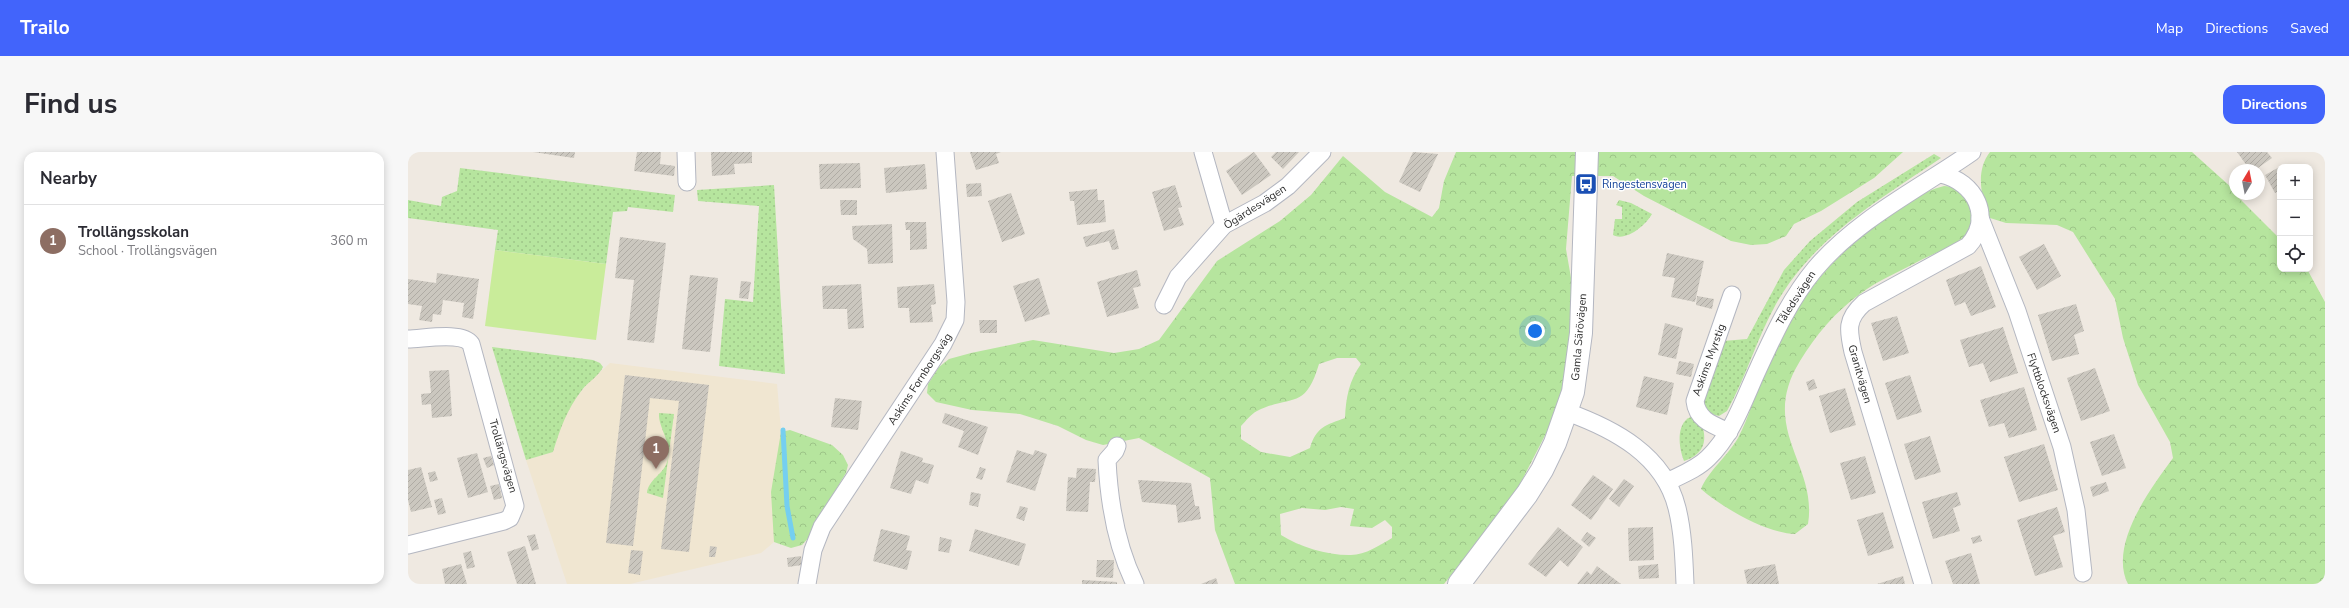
<!DOCTYPE html>
<meta charset="utf-8">
<style>
:root{--surface:#fff;--page:#f7f7f7;--text:#2b2b33;--muted:#7c7c81;--line:#e1e1e2;--accent:#4264fb}
body{margin:0;font-family:"Nunito Sans",sans-serif;background:var(--page);color:var(--text)}
.controls{position:absolute;right:12px;top:12px;display:grid;overflow:hidden;border-radius:8px;box-shadow:0 2px 10px #0003}
.controls button{width:36px;height:36px;display:grid;place-items:center;padding:0;border:0;border-bottom:1px solid var(--line);background:var(--surface);color:var(--text);font:20px sans-serif}
.compass{position:absolute;left:1821px;top:12px;width:36px;height:36px;border-radius:50%;background:var(--surface);box-shadow:0 2px 10px #0003;rotate:10deg}
.you{position:absolute;left:1127px;top:179px;width:14px;height:14px;margin:-10px;border:3px solid #fff;border-radius:50%;background:#1a73e8;box-shadow:0 0 0 6px #1a73e833}
.badge{display:grid;place-items:center;width:26px;height:26px;border-radius:50%;background:var(--accent);color:#fff;font-size:13px;font-weight:700}
.pin{position:absolute;translate:-50% -33px;filter:drop-shadow(0 1px 2px #0008)}
.pin::after{content:'';position:absolute;top:21px;width:14px;height:12px;background:inherit;clip-path:polygon(0 0,100% 0,50% 100%)}
.list{margin:0;padding:0;list-style:none}
h2{display:flex;justify-content:space-between;align-items:center;height:52px;margin:0;padding:0 16px;font-size:17px}
h2 small{font-size:13px;font-weight:400;color:var(--muted)}
.list li{display:grid;grid-template-columns:26px 1fr auto;gap:12px;align-items:center;box-sizing:border-box;height:72px;padding:0 16px;border-top:1px solid var(--line)}
.list b{display:block;font-size:15px;white-space:nowrap}
.list p{margin:0;font-size:13px;white-space:nowrap;color:var(--muted)}
.list em{font-size:13px;font-style:normal;color:var(--muted)}
.icon{flex:none;width:22px;height:22px;fill:none;stroke:currentColor;stroke-width:2;stroke-linecap:round;stroke-linejoin:round}
.map{position:relative;flex:none;width:1917px;height:432px;overflow:hidden;border-radius:12px}
header{display:flex;align-items:center;gap:24px;box-sizing:border-box;height:56px;padding:0 20px;background:var(--accent);color:#fff}
header strong{font-size:19px}
nav{display:flex;gap:22px;margin-inline-start:auto;font-size:14px}
.intro{display:flex;align-items:center;justify-content:space-between;box-sizing:border-box;height:96px;padding:0 24px}
h1{margin:0;font-size:28px}
.button{padding:10px 18px;border-radius:12px;background:var(--accent);color:#fff;font-size:14px;font-weight:700}
main{display:flex;gap:24px;padding:0 24px}
aside{flex:1;background:var(--surface);border-radius:12px;box-shadow:0 2px 10px #0003}
.map>svg:first-child{display:block}
.education{fill:#f0e6d1}
.grass{fill:url(#grass-dots)}
.forest{fill:url(#forest-crowns);fill-rule:evenodd}
.pitch{fill:#c9ec9a}
.lines{fill:none;stroke-linecap:round;stroke-linejoin:round}
.stream{stroke:#75cff0;stroke-width:5}
.building{fill:url(#building-hatch)}
.minor-casing{stroke:#b4b7c1;stroke-width:19}
.tertiary-casing{stroke:#b4b7c1;stroke-width:24}
.minor{stroke:#fff;stroke-width:17}
.tertiary{stroke:#fff;stroke-width:22}
.labels{text-anchor:middle;dominant-baseline:central;stroke-width:3;stroke-linejoin:round;paint-order:stroke}
.transit-label{font-size:11px;fill:#164399;stroke:#fff;text-anchor:start}
.street-label{font-size:11px;fill:#2e2e2e;stroke:#fff}
</style>
<header>
<strong>Trailo</strong>
<nav><a>Map</a><a>Directions</a><a>Saved</a></nav>
</header>
<div class="intro"><h1>Find us</h1><a class="button">Directions</a></div>
<main>
<aside>
<h2>Nearby<small></small></h2>
<ul class="list">
<li><span class="badge" style="background:#8d6e63">1</span><div><b>Trollängsskolan</b><p>School · Trollängsvägen</p></div><em>360 m</em></li>
</ul>
</aside>
<div class="map">
<svg width="1917" height="432" viewBox="0 0 1917 432">
<defs>
<pattern id="grass-dots" width="8" height="8" patternUnits="userSpaceOnUse"><rect width="8" height="8" fill="#b6e59e"/><path d="M2 2h.1M6 6h.1" fill="none" stroke="#9dc588" stroke-width="1.8" stroke-linecap="round"/></pattern>
<pattern id="forest-crowns" width="20" height="18" patternUnits="userSpaceOnUse"><rect width="20" height="18" fill="#b6e59e"/><path d="M2 6a3 3 0 1 1 6 0M12 15a3 3 0 1 1 6 0" fill="none" stroke="#9dc588"/></pattern>
<pattern id="building-hatch" width="6" height="6" patternUnits="userSpaceOnUse"><rect width="6" height="6" fill="#cbc7bf"/><path d="M-1 1l2-2M0 6l6-6M5 7l2-2" fill="none" stroke="#afaba4"/></pattern>
</defs>
<rect width="100%" height="100%" fill="#efe9e1"/>
<polygon class="education" points="202,211 369,232 377,326 376,365 366,390 353,401 222,432 159,432 118,308 145,300 152,276 163,252 180,231"/>
<g class="grass">
<path d="M1526 2 1533 6C1471 48 1406 85 1368 152 1349 186 1338 225 1319 259L1311 264 1299 261 1294 246 1315 189 1339 187 1376 118 1402 89 1449 50Z"/>
<polygon points="52,16 267,43 265,60 220,55 219,59 205,60 198,112 87,98 90,78 0,66 0,48 33,54 34,45 49,39"/>
<polygon points="366,33 377,222 311,214 317,147 345,150 351,54 290,49 289,38"/>
<path d="M1211 48 1223 51 1244 62C1238 73 1218 90 1205 83L1207 67H1214V55L1208 53Z"/>
<path d="M84 195 185 208 192 211 195 215C191 224 180 230 174 238 159 257 152 277 145 300L118 308Z"/>
<path d="M251 261 266 262 255 346 239 341C240 329 253 323 258 313 267 292 250 278 251 261Z"/>
<path d="M1283 265 1294 273C1300 291 1294 303 1276 309 1271 297 1267 271 1283 265Z"/>
</g>
<g class="forest">
<path d="M1048 0H1495L1466 26 1413 59 1386 72 1378 84 1359 92 1343 93 1323 89 1236 44 1205 24H1164L1158 97 1163 126V193L1149 260 1110 336 1083 374 1036 432H827L807 378 802 326 731 286 695 293 678 288 650 274 612 262 564 258 528 250 519 241 520 232 531 215 541 207 563 201 625 188 706 201 731 197 751 188 809 109 872 69 903 43 935 4 977 40 1024 65 1031 56 1036 29ZM929 206H948L953 212C941 229 938 245 937 266 918 273 908 275 902 296L882 305 853 300 833 287V274C838 269 843 262 849 259 884 242 897 259 911 212ZM933 355 946 357 942 374 964 376 977 368 984 375V386C972 393 956 404 941 403 918 403 892 395 873 383L872 362 894 356 917 358Z"/>
<path d="M1582 0H1784L1824 36 1827 42 1872 87V117H1899L1917 150V432H1720C1700 393 1743 336 1765 306L1762 290 1730 233 1715 186 1707 147 1665 80 1649 73 1598 71 1582 66C1573 46 1567 19 1582 0Z"/>
<path d="M1536 34C1558 34 1573 68 1558 83 1547 94 1527 101 1513 108 1493 119 1470 128 1452 142 1428 159 1407 184 1392 209 1350 277 1410 312 1400 372L1387 382C1358 381 1315 356 1293 337 1299 321 1320 303 1330 286 1341 265 1347 242 1356 221 1385 155 1414 112 1473 70 1492 56 1513 39 1536 34Z"/>
<polygon points="382,278 424,293 435,303 440,313 438,321 413,362 403,383 394,393 383,396 366,390 363,340 373,280"/>
</g>
<polygon class="pitch" points="87,98 198,112 188,188 77,174"/>
<g class="lines">
<polyline class="stream" points="375,278 379,354 385,386"/>
</g>
<g class="building">
<polygon points="125,0 167,0 166,6"/>
<polygon points="229,0 253,0 252,12 267,14 266,24 226,19"/>
<polygon points="303,0 344,0 344,11 326,12 327,22 304,24"/>
<polygon points="562,0 593,0 588,2 591,11 568,18"/>
<polygon points="846,0 863,23 834,43 818,19"/>
<polygon points="868,0 891,0 875,17 863,5"/>
<polygon points="1005,0 1030,2 1012,40 991,30"/>
<polygon points="1829,0 1859,0 1864,6 1847,18 1842,18"/>
<polygon points="452,11 453,36 412,37 411,12"/>
<polygon points="517,12 519,37 478,41 476,16"/>
<polygon points="1877,12 1879,15 1872,15 1872,38 1867,41 1857,23"/>
<polygon points="573,31 574,44 559,45 558,32"/>
<polygon points="767,33 774,55 770,56 776,73 756,79 744,40"/>
<polygon points="689,37 690,48 696,48 698,70 669,73 666,49 662,49 661,40"/>
<polygon points="603,41 617,82 594,90 580,49"/>
<polygon points="432,48 449,48 449,63 433,63"/>
<polygon points="497,70 518,70 519,97 502,98 502,78 498,78"/>
<polygon points="484,72 485,111 460,112 459,97 445,87 444,74"/>
<polygon points="706,77 711,97 704,98 701,89 678,95 675,85"/>
<polygon points="212,85 258,91 246,191 219,188 226,128 207,126"/>
<polygon points="1636,92 1653,124 1629,138 1611,105"/>
<polygon points="1259,101 1296,109 1287,150 1263,145 1267,126 1254,124"/>
<polygon points="1573,114 1588,155 1563,164 1557,150 1547,154 1538,128"/>
<polygon points="729,118 733,134 725,136 731,156 699,165 689,130"/>
<polygon points="29,121 71,127 65,167 54,165 56,151 35,148 33,163 25,162 24,170 11,168 14,154 0,152 0,127 28,131"/>
<polygon points="282,123 310,126 302,200 274,197"/>
<polygon points="631,126 642,162 617,170 605,134"/>
<polygon points="333,129 343,130 340,147 331,146"/>
<polygon points="453,132 456,176 440,177 439,157 415,157 414,134"/>
<polygon points="526,132 528,152 523,153 525,170 502,171 501,156 490,156 489,135"/>
<polygon points="1289,144 1306,147 1304,157 1288,153"/>
<polygon points="1668,152 1676,179 1666,183 1671,202 1644,209 1630,163"/>
<polygon points="1489,164 1501,201 1475,209 1463,171"/>
<polygon points="571,168 589,168 589,181 572,181"/>
<polygon points="1257,171 1275,176 1268,207 1250,203"/>
<polygon points="1595,175 1610,221 1582,230 1575,211 1561,215 1552,188"/>
<polygon points="1271,209 1286,212 1283,225 1268,222"/>
<polygon points="1687,216 1702,259 1673,269 1659,226"/>
<polygon points="41,218 44,264 24,266 23,252 14,253 13,242 23,241 21,219"/>
<polygon points="217,223 301,233 281,400 253,397 271,249 242,246 225,394 198,391"/>
<polygon points="1502,223 1514,260 1489,268 1477,231"/>
<polygon points="1236,224 1266,231 1259,263 1228,255"/>
<polygon points="1406,227 1409,236 1401,239 1398,230"/>
<polygon points="1616,235 1629,278 1601,286 1596,271 1581,275 1572,248"/>
<polygon points="1437,236 1448,273 1422,281 1411,244"/>
<polygon points="427,246 454,249 450,278 423,275"/>
<polygon points="537,261 580,275 570,303 550,295 556,279 534,271"/>
<polygon points="1706,282 1718,316 1694,324 1682,290"/>
<polygon points="1522,284 1533,320 1507,328 1496,292"/>
<polygon points="1636,292 1650,338 1611,350 1596,305"/>
<polygon points="609,298 625,303 627,298 639,302 627,339 598,330"/>
<polygon points="493,299 515,306 514,310 526,313 520,332 508,328 503,342 482,336"/>
<polygon points="69,301 80,340 60,346 49,306"/>
<polygon points="83,304 86,313 79,316 75,306"/>
<polygon points="1457,304 1468,341 1443,348 1432,311"/>
<polygon points="13,315 24,355 3,360 0,348 0,318"/>
<polygon points="572,315 578,317 574,328 568,326"/>
<polygon points="669,316 688,317 687,330 682,330 680,360 658,359 660,325 668,326"/>
<polygon points="27,319 30,328 22,330 20,321"/>
<polygon points="1185,323 1205,337 1183,368 1163,353"/>
<polygon points="1216,327 1226,334 1211,355 1201,347"/>
<polygon points="730,328 783,331 787,354 791,354 793,367 770,371 768,353 734,350"/>
<polygon points="1698,330 1701,339 1685,345 1682,335"/>
<polygon points="91,332 94,346 86,348 82,334"/>
<polygon points="563,340 573,342 570,355 561,353"/>
<polygon points="1549,340 1553,353 1545,356 1552,379 1525,387 1514,350"/>
<polygon points="34,346 38,361 30,363 26,348"/>
<polygon points="612,354 620,356 616,369 608,366"/>
<polygon points="1649,355 1657,380 1645,384 1655,415 1627,424 1609,368"/>
<polygon points="1475,360 1486,396 1460,404 1449,368"/>
<polygon points="1150,375 1175,395 1160,415 1152,408 1138,425 1120,412"/>
<polygon points="1245,375 1246,408 1221,409 1220,376"/>
<polygon points="473,377 502,384 498,398 504,399 499,418 465,409"/>
<polygon points="567,377 618,392 611,414 561,399"/>
<polygon points="1179,380 1188,386 1181,395 1173,388"/>
<polygon points="127,382 131,397 124,399 119,384"/>
<polygon points="1572,383 1574,389 1565,392 1563,386"/>
<polygon points="532,385 544,388 541,401 530,399"/>
<polygon points="117,394 128,432 109,432 99,400"/>
<polygon points="302,394 309,395 307,405 301,405"/>
<polygon points="223,398 235,399 232,423 220,421"/>
<polygon points="63,399 67,415 59,417 55,401"/>
<polygon points="1563,401 1572,432 1545,432 1537,409"/>
<polygon points="393,404 394,413 380,415 379,406"/>
<polygon points="689,408 706,408 705,426 688,425"/>
<polygon points="53,412 59,432 37,432 34,417"/>
<polygon points="1250,412 1251,426 1231,427 1230,414"/>
<polygon points="1367,412 1371,432 1339,432 1336,418"/>
<polygon points="1189,414 1213,432 1169,432 1179,419 1183,423"/>
<polygon points="1495,424 1497,432 1469,432"/>
<polygon points="808,426 810,432 793,432"/>
<polygon points="674,428 709,430 709,432 674,432"/>
</g>
<g class="lines">
<g class="minor-casing">
<g id="minor">
<polyline points="278,0 279,30"/>
<polyline points="795,0 816,73"/>
<polyline points="1572,66 1609,159 1654,295 1668,358 1675,421"/>
<polyline points="756,153 770,125 816,73 857,51 880,34 914,0"/>
<path d="M0 187C15 187 54 179 63 192L107 354 102 366 96 369 0 393"/>
<path d="M1159 260C1206 277 1256 303 1269 356 1275 380 1276 407 1277 432"/>
<path d="M1321 280C1305 273 1289 268 1287 249L1324 143"/>
<path d="M709 294 707 299 699 308C701 351 708 393 727 432"/>
<path d="M1259 330C1273 323 1289 317 1300 306 1325 282 1336 247 1350 217 1366 182 1382 147 1407 117 1449 67 1511 37 1564 0"/>
<polyline points="399,432 405,398 414,375 535,192 547,168 548,150 537,0"/>
<path d="M1515 432 1445 200C1440 178 1438 167 1456 151L1560 94C1586 65 1567 30 1533 22"/>
</g>
</g>
<g class="tertiary-casing">
<polyline id="tertiary" points="1051,432 1119,342 1134,318 1147,291 1165,240 1173,181 1179,0"/>
</g>
<use href="#minor" class="minor"/>
<use href="#tertiary" class="tertiary"/>
</g>
<defs>
<g id="bus-square" transform="scale(1.15)"><rect x="-9" y="-9" width="18" height="18" rx="4" fill="#1a4fb4" stroke="#fff"/><path d="M-5-6H5V4H4V6H2V4H-2V6H-4V4H-5ZM-3.5-4V0h7V-4ZM-3.5 1.2v1.5H-2V1.2ZM2 1.2v1.5H3.5V1.2Z" fill="#fff"/></g>
</defs>
<g fill-rule="evenodd">
<use href="#bus-square" x="1178" y="32"/>
</g>
<g class="labels">
<g class="transit-label">
<text x="1194" y="32">Ringestensvägen</text>
</g>
<g class="street-label">
<text transform="translate(847 55) rotate(-33)">Ögärdesvägen</text>
<text transform="translate(1388 146) rotate(-57)">Tåledsvägen</text>
<text transform="translate(1171 185) rotate(-85)">Gamla Särövägen</text>
<text transform="translate(1301 208) rotate(-70)">Askims Myrstig</text>
<text transform="translate(1452 222) rotate(74)">Granitvägen</text>
<text transform="translate(512 227) rotate(-57)">Askims Fornborgsväg</text>
<text transform="translate(1636 241) rotate(71)">Flyttblocksvägen</text>
<text transform="translate(95 304) rotate(74)">Trollängsvägen</text>
</g>
</g>
</svg>
<div class="controls">
<button>+</button>
<button>−</button>
<button><svg class="icon" aria-label="locate" viewBox="0 0 24 24"><circle cx="12" cy="12" r="6"/><path d="M12 2v4M12 18v4M2 12h4M18 12h4"/></svg></button>
</div>
<svg class="compass" viewBox="-18 -18 36 36"><path d="M0-13l5 13h-10z" fill="#e53935"/><path d="M0 13l5-13h-10z" fill="#7c7c81"/></svg>
<div class="you"></div>
<div class="pin badge" style="left:248px;top:317px;background:#8d6e63">1</div>
</div>
</main>
